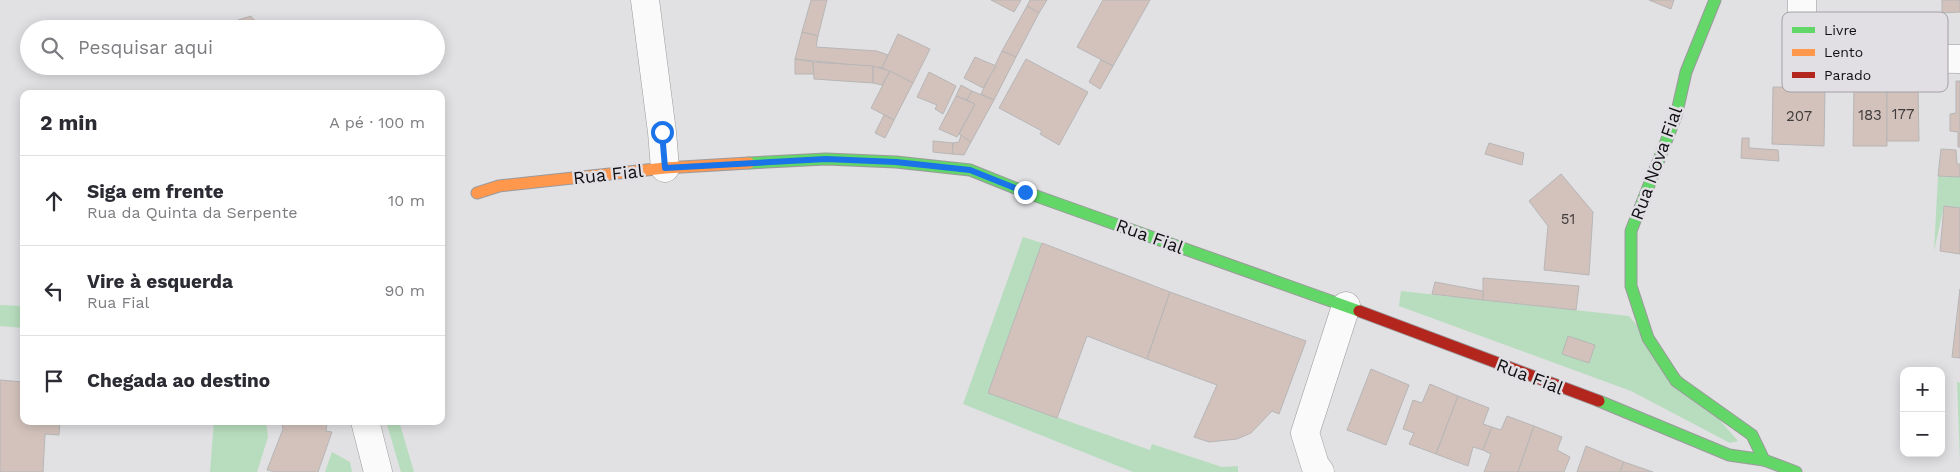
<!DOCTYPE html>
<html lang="pt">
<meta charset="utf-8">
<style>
:root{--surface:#fff;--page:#f2f2f3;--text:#2b2b33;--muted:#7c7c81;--line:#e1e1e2}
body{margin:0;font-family:"Work Sans",sans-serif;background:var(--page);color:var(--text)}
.controls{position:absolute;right:15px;bottom:15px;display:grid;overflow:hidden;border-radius:10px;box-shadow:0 2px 12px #0003}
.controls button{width:45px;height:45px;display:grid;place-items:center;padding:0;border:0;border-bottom:1px solid var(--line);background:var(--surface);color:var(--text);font:25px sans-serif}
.stop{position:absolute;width:15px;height:15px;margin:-11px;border:4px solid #1a73e8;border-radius:50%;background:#fff}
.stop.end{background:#1a73e8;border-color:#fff;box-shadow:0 1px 5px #0008}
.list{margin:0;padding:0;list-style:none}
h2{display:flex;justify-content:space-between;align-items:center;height:65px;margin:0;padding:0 20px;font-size:21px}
h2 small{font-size:16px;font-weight:400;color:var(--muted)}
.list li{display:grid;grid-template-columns:32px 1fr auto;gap:15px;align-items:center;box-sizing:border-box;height:90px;padding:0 20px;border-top:1px solid var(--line)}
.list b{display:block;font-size:19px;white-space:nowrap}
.list p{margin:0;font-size:16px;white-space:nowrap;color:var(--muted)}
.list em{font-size:16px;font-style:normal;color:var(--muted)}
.icon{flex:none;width:28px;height:28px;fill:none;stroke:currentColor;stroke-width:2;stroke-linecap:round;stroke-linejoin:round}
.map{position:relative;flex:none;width:1960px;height:472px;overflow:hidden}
.search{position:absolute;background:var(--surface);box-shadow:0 2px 12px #0003;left:20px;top:20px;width:425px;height:55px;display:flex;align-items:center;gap:12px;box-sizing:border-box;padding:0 18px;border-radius:28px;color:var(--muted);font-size:19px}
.panel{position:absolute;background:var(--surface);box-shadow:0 2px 12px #0003;left:20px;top:90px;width:425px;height:335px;border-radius:10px}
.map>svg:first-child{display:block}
.green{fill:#b8ddbe}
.building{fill:#d3c2bc;stroke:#b7b6b6}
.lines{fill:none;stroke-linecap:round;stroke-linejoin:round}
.street-casing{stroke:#9b9a9c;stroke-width:29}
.fast-casing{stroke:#9b9a9c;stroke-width:13}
.slow-casing{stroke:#9b9a9c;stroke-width:13}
.jam-casing{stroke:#9b9a9c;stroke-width:13}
.street{stroke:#fafafb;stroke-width:28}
.fast{stroke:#63d668;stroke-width:11}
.slow{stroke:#ff974d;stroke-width:11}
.jam{stroke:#b3261e;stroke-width:11}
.route{stroke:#1a73e8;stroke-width:6}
.labels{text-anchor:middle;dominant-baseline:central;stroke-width:5;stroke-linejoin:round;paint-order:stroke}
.number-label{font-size:15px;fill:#413c3c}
.street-label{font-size:18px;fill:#101012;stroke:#e1dfe4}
.key{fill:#e1dfe4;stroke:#a2a1a5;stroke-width:1}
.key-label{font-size:14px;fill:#101012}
</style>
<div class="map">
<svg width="1960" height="472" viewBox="0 0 1960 472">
<rect width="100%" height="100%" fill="#e1e0e3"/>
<g class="green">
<polygon points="1938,176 1960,177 1960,208 1944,206 1934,251"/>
<polygon points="1023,237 1042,243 988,393 1150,450 1152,444 1222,467 1238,466 1238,472 1133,472 963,404"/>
<polygon points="1401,291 1629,316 1738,441 1730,443 1631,391 1399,306"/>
<polygon points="0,305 24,306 24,328 0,326"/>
<polygon points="1957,382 1960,383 1960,462"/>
<polygon points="214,421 266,421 268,437 257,472 210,472"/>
<polygon points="386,421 399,421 414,472 401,472"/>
<polygon points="332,452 350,462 352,472 325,472"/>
</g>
<g class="building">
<polygon points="811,0 827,0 818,36 802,32"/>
<polygon points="991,0 1021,0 1014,12"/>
<polygon points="1030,0 1047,0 1039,13 1027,6"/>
<polygon points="1103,0 1150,0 1113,66 1077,47"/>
<polygon points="1649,0 1674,0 1671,9"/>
<polygon points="1942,0 1960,0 1960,12 1942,13"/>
<polygon points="1027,6 1039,13 1016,57 1002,51"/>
<polygon points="251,16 259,26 259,29 240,29 238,20"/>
<polygon points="802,32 818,36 816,47 877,51 888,55 882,68 795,59"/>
<polygon points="898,34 930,49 913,83 882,68"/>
<polygon points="1002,51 1016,57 994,100 981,94"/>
<polygon points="975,57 996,66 983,88 964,78"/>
<polygon points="795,59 813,62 814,74 795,74"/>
<polygon points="1026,59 1088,92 1059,145 1040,134 1042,131 999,108"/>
<polygon points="1101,60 1113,66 1100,89 1089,82"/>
<polygon points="813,62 873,66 873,83 814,79"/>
<polygon points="873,66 890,71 882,85 873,83"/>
<polygon points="890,71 913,83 894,120 871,108"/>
<polygon points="929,72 956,86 943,114 935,109 937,105 917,97"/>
<polygon points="1956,81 1960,81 1960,147 1958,147 1958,132 1950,131 1950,114 1956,113"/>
<polygon points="961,85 972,91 967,100 956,96"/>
<polygon points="1854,86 1887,88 1887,146 1853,146"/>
<polygon points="1773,87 1825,88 1824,146 1772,144"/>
<polygon points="1918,87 1919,141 1887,141 1887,88"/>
<polygon points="972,91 994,100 971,142 959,134 975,104 967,100"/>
<polygon points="956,96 975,104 957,137 939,129"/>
<polygon points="884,115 894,120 885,138 875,133"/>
<polygon points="961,135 971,142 964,155 952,154 953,143 959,142"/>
<polygon points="1742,138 1749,138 1749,148 1778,150 1779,161 1741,158"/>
<polygon points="933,141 953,143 952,154 933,152"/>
<polygon points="1489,143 1524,153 1522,165 1485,154"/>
<polygon points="1941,149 1956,150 1957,164 1960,164 1960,177 1938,176"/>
<polygon points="1561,174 1593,212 1589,275 1544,270 1548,226 1529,201"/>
<polygon points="1944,206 1960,208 1960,254 1940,251"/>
<polygon points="1042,243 1170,292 1147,359 1087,336 1057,418 988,393"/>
<polygon points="1483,278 1579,286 1576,310 1483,300"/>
<polygon points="1435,282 1483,291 1483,300 1432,294"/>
<polygon points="1960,289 1960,358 1952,357"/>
<polygon points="1170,292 1306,341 1279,414 1272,411 1251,433 1237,439 1209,442 1194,437 1217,385 1147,359"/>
<polygon points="1568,336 1595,345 1589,363 1562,354"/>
<polygon points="1371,369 1409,385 1386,445 1347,430"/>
<polygon points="0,380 24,382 24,421 60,421 59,435 45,434 43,472 0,472"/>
<polygon points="1430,384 1458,396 1436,454 1409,444 1414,433 1403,429 1413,400 1422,403"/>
<polygon points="1458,396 1489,408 1483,424 1492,427 1483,450 1473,447 1468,466 1436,454"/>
<polygon points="1507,416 1534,426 1518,472 1484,472 1491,454 1483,450 1492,427 1501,430"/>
<polygon points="279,421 327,421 326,431 332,432 318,472 275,472 267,470 283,429 282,424 280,424"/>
<polygon points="1534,426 1562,437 1557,450 1570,457 1564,472 1518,472"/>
<polygon points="1586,446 1624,462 1620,472 1577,472"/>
<polygon points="1624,462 1653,472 1620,472"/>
</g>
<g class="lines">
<g class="street-casing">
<g id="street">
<polyline points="645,0 662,132 665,168"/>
<polyline points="1802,0 1802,57 1960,59"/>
<polyline points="365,421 378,472"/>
<polyline points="1320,472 1315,465 1305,433 1346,306"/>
</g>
</g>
<g class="fast-casing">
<g id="fast">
<polyline points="1715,0 1686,72 1676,116 1631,231 1631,286 1648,338 1676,381 1752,435 1764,460"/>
<polyline points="749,163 826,159 896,162 970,170 1025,192 1359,311"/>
<polyline points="1599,401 1729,455 1764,460 1796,472"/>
</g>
</g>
<g class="slow-casing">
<polyline id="slow" points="477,193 499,186 665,168 749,163"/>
</g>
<g class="jam-casing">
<polyline id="jam" points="1359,311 1599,401"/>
</g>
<use href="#street" class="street"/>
<use href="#fast" class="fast"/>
<use href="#slow" class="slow"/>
<use href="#jam" class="jam"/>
</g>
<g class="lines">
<polyline class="route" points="662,132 665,168 826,159 896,162 970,170 1025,192"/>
</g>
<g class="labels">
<g class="number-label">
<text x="1903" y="114">177</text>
<text x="1870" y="115">183</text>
<text x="1799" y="116">207</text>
<text x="1568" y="219">51</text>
</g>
<g class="street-label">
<text transform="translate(1656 163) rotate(-70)">Rua Nova Fial</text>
<text transform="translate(608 174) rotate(-6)">Rua Fial</text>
<text transform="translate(1150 236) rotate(20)">Rua Fial</text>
<text transform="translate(1530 376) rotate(21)">Rua Fial</text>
</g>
</g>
<rect x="1782" y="12" width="166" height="80" rx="8" class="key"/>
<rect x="1792" y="27" width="23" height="6" fill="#63d668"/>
<rect x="1792" y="49" width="23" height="7" fill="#ff974d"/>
<rect x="1792" y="72" width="23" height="6" fill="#b3261e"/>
<g class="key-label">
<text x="1824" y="35">Livre</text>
<text x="1824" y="57">Lento</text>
<text x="1824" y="80">Parado</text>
</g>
</svg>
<div class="controls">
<button>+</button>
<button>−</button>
</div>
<div class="stop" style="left:662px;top:132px"></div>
<div class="stop end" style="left:1025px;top:192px"></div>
<div class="search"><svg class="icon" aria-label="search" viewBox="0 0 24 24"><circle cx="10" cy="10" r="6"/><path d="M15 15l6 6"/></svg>Pesquisar aqui</div>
<section class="panel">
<h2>2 min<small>A pé · 100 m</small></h2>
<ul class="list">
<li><svg class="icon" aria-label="ahead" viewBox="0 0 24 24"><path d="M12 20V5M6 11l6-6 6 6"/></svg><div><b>Siga em frente</b><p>Rua da Quinta da Serpente</p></div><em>10 m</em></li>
<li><svg class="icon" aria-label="left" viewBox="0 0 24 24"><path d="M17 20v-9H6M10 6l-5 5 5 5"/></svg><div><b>Vire à esquerda</b><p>Rua Fial</p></div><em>90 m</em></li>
<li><svg class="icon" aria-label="arrive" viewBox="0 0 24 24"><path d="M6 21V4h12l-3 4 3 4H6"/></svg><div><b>Chegada ao destino</b></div></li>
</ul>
</section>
</div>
